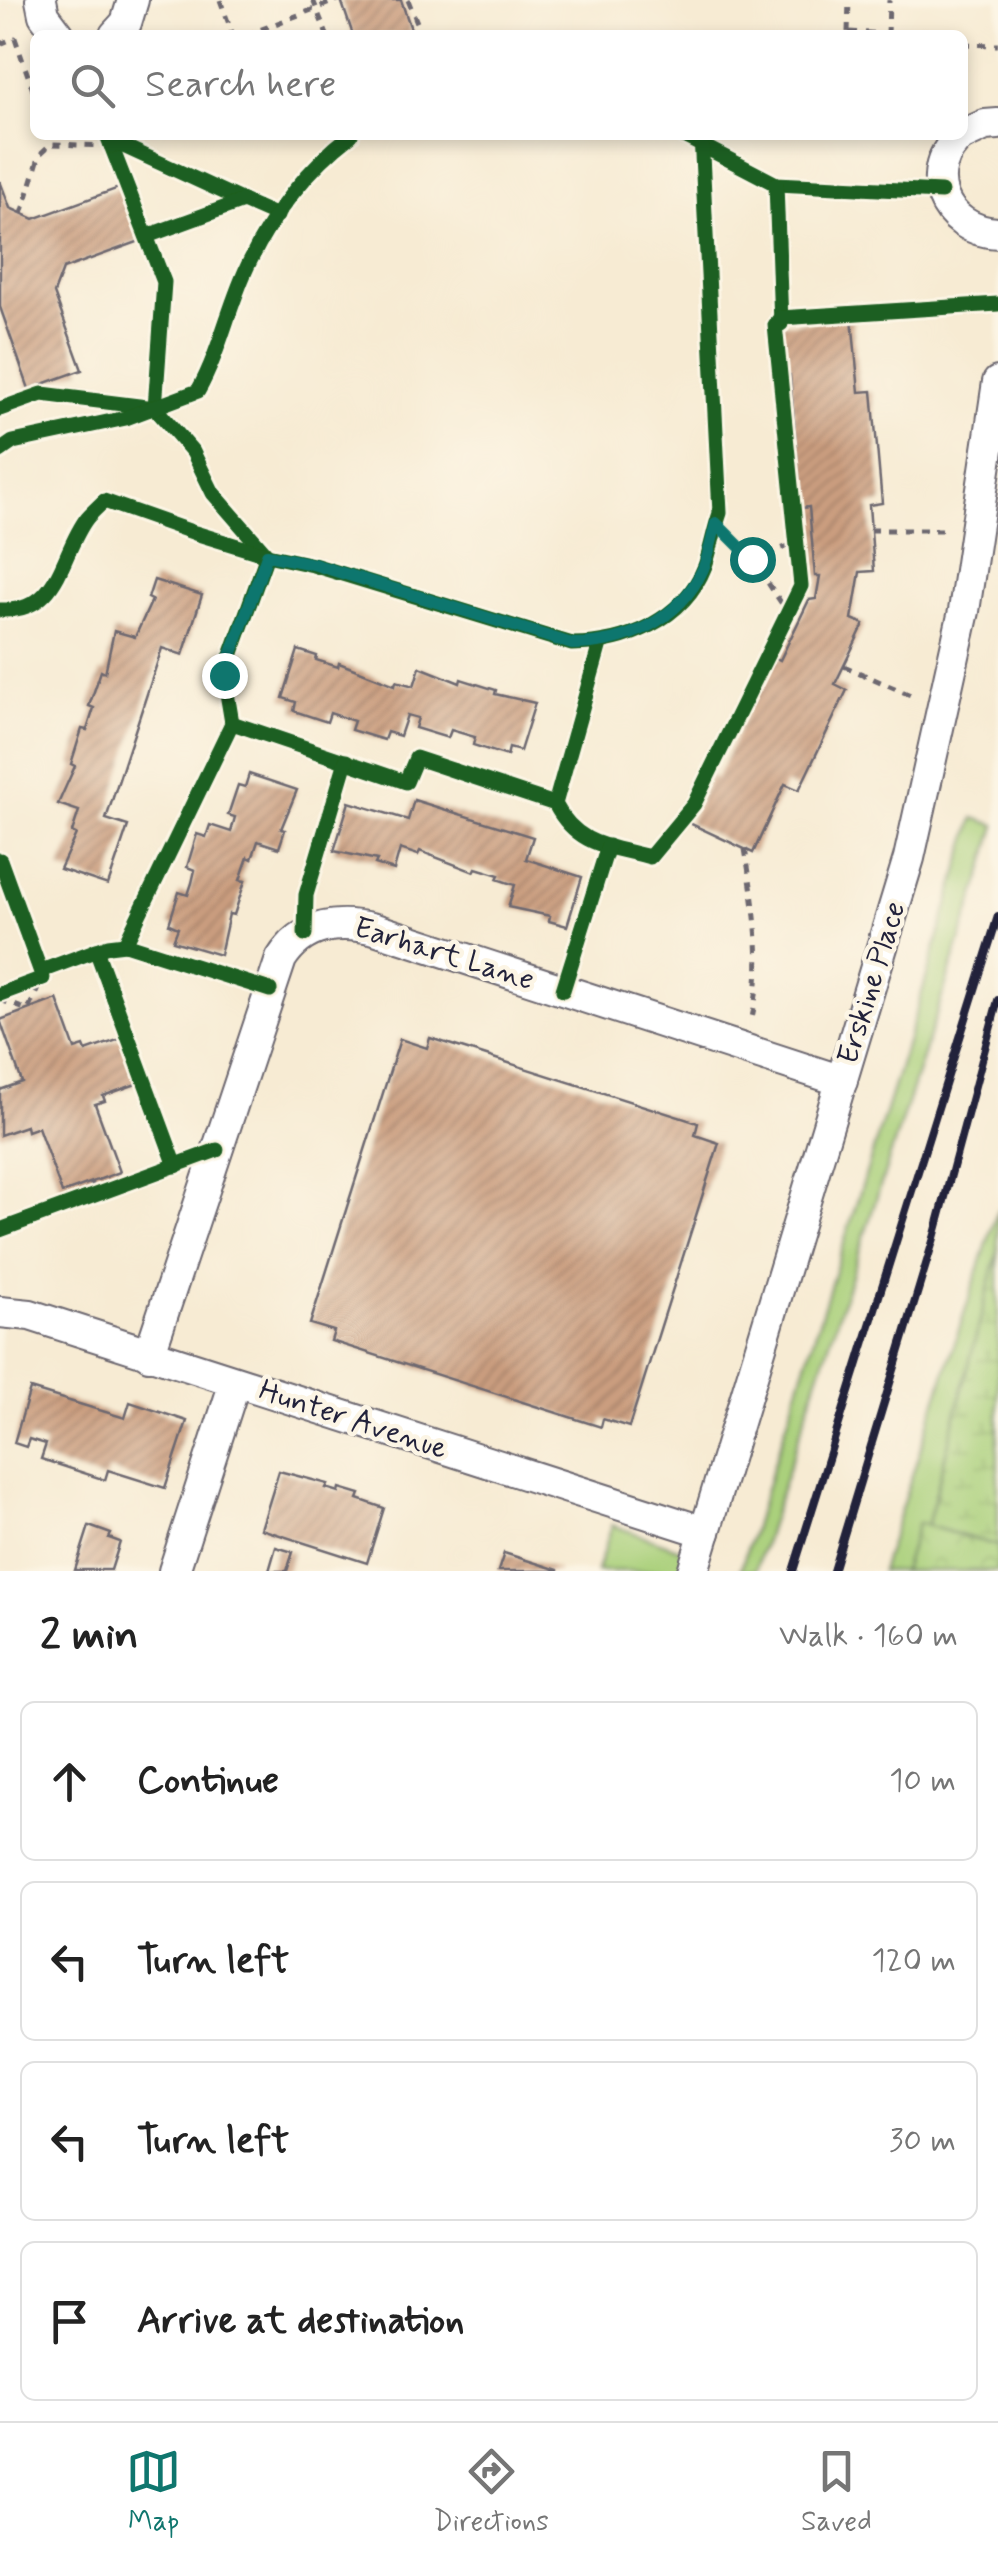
<!DOCTYPE html>
<meta charset="utf-8">
<style>
:root{--surface:#fff;--page:#f6f6f6;--text:#222;--muted:#767676;--line:#e0e0e0;--accent:#0f766e}
body{margin:0;font-family:Mynerve,sans-serif;background:var(--page);color:var(--text)}
.stop{position:absolute;width:30px;height:30px;margin:-22px;border:8px solid #0f766e;border-radius:50%;background:#fff}
.stop.end{background:#0f766e;border-color:#fff;box-shadow:0 2px 10px #0008}
.list{margin:0;padding:0;list-style:none}
h2{display:flex;justify-content:space-between;align-items:center;height:130px;margin:0;padding:0 40px;font-size:42px}
h2 small{font-size:32px;font-weight:400;color:var(--muted)}
.list li{display:grid;grid-template-columns:65px 1fr auto;gap:30px;align-items:center;box-sizing:border-box;height:160px;margin:0 20px 20px;padding:0 20px;border:2px solid var(--line);border-radius:15px}
.list b{display:block;font-size:38px;white-space:nowrap}
.list em{font-size:32px;font-style:normal;color:var(--muted)}
.icon{flex:none;width:55px;height:55px;fill:none;stroke:currentColor;stroke-width:2;stroke-linecap:round;stroke-linejoin:round}
.map{position:relative;flex:none;width:998px;height:1571px;overflow:hidden}
.search{position:absolute;background:var(--surface);box-shadow:0 5px 15px #0003;left:30px;right:30px;top:30px;height:110px;display:flex;align-items:center;gap:25px;box-sizing:border-box;padding:0 35px;border-radius:15px;color:var(--muted);font-size:38px}
.sheet{height:850px;background:var(--surface)}
nav{display:flex;justify-content:space-around;align-items:center;box-sizing:border-box;height:140px;border-top:2px solid var(--line);background:var(--surface);font-size:28px;color:var(--muted)}
nav a{display:grid;justify-items:center;gap:5px}
nav .on{color:var(--accent)}
.map>svg:first-child{display:block}
.grass{fill:#aad07b;stroke:#66795b;stroke-width:2.5}
.wetland{fill:url(#wetland-marsh);stroke:#66795b;stroke-width:2.5}
.park{fill:url(#park-crowns);stroke:#66795b;stroke-width:2.5}
.building{fill:url(#building-hatch)}
.lines{fill:none;stroke-linecap:round;stroke-linejoin:round}
.minor-casing{stroke:#6d6870;stroke-width:34}
.path{stroke:#6d6870;stroke-width:5;stroke-dasharray:8 8;stroke-linecap:butt}
.minor{stroke:#fff;stroke-width:30}
.rail{stroke:#22223b;stroke-width:8}
.cycleway-casing{stroke:#fcf5e5;stroke-width:21}
.cycleway{stroke:#1b5e20;stroke-width:15}
.route{stroke:#0f766e;stroke-width:12}
.labels{text-anchor:middle;dominant-baseline:central;stroke-width:9;stroke-linejoin:round;paint-order:stroke}
.street-label{font-size:30px;fill:#22223b;stroke:#fcf5e5}
</style>
<div class="map">
<svg width="998" height="1571" viewBox="0 0 998 1571">
<defs>
<pattern id="wetland-marsh" width="20" height="14" patternUnits="userSpaceOnUse" patternTransform="scale(2.5)"><rect width="20" height="14" fill="#aad07b"/><path d="M1 5h8M5 5V1M11 12h8M15 12V8" fill="none" stroke="#92b26b"/></pattern>
<pattern id="park-crowns" width="20" height="18" patternUnits="userSpaceOnUse" patternTransform="scale(2.5)"><rect width="20" height="18" fill="#aad07b"/><path d="M2 6a3 3 0 1 1 6 0M12 15a3 3 0 1 1 6 0" fill="none" stroke="#92b26b"/></pattern>
<pattern id="building-hatch" width="6" height="6" patternUnits="userSpaceOnUse" patternTransform="scale(2.5)"><rect width="6" height="6" fill="#cb9e7f"/><path d="M-1 1l2-2M0 6l6-6M5 7l2-2" fill="none" stroke="#a48069"/></pattern>
</defs>
<rect width="100%" height="100%" fill="#fcf5e5"/>
<filter id="ink" filterUnits="userSpaceOnUse"><feTurbulence type="fractalNoise" baseFrequency=".01" numOctaves="2"/><feDisplacementMap in="SourceGraphic" scale="20" xChannelSelector="R" yChannelSelector="G"/><feConvolveMatrix kernelMatrix="1 2 1 2 8 2 1 2 1" color-interpolation-filters="sRGB"/></filter>
<filter id="wash" filterUnits="userSpaceOnUse"><feTurbulence type="fractalNoise" baseFrequency=".0048" numOctaves="4" result="noise"/><feDisplacementMap in="SourceGraphic" scale="40" xChannelSelector="R" yChannelSelector="G"/><feGaussianBlur stdDeviation="2.25" result="paint"/><feColorMatrix in="noise" values="0 0 0 0 0 0 0 0 0 0 0 0 0 0 0 0 0 1.4 0 .05"/><feComposite in="paint" operator="in"/></filter>
<g filter="url(#wash)">
<rect width="100%" height="100%" fill="#f7ebd3"/>
<g class="grass">
<polygon points="974,818 996,825 984,868 755,1571 740,1571 900,1066"/>
<polygon points="998,1209 998,1251 918,1571 881,1571"/>
<polygon points="612,1525 686,1551 679,1571 597,1571"/>
</g>
<polygon class="wetland" points="998,1251 998,1571 918,1571 925,1535"/>
<polygon class="park" points="918,1523 998,1546 998,1571 903,1571"/>
<g id="blocks">
<g class="building">
<polygon points="341,0 401,0 413,35 353,35"/>
<polygon points="0,181 10,208 34,219 124,186 143,240 63,269 54,293 82,370 29,389 0,307"/>
<polygon points="852,318 859,392 872,391 882,503 869,505 874,571 860,572 852,619 864,624 835,684 847,690 799,790 785,784 753,853 689,823 711,776 716,779 774,657 780,660 809,600 816,599 820,576 815,576 809,507 802,508 790,375 785,375 781,324"/>
<polygon points="154,580 202,595 183,655 162,648 106,819 128,826 108,885 60,869 76,834 72,832 79,811 58,804 75,766 71,764 82,729 87,730 94,708 89,706 101,671 105,673 114,631 135,637 152,600 148,598"/>
<polygon points="298,650 317,656 316,660 338,667 339,663 395,685 396,681 414,686 420,667 460,683 461,679 496,690 495,694 535,703 520,751 509,748 507,756 473,745 475,737 451,730 448,738 415,728 418,718 407,715 400,736 387,732 384,740 351,730 354,721 330,713 327,722 294,711 296,702 283,698"/>
<polygon points="249,774 297,790 281,829 285,830 279,848 258,841 252,859 248,857 240,880 245,881 234,915 229,914 220,955 173,941 178,928 169,924 179,892 188,895 192,883 195,870 187,867 197,834 206,837 210,825 231,832 235,817 228,815 238,785 245,787"/>
<polygon points="414,800 533,837 526,859 582,877 567,926 549,921 550,916 508,907 515,885 497,879 499,875 476,868 474,872 420,851 418,855 400,849 394,870 375,864 377,860 334,851 349,802 408,820"/>
<polygon points="57,999 75,1049 84,1046 86,1051 123,1038 139,1083 103,1096 105,1101 95,1104 120,1172 62,1193 38,1127 27,1131 26,1126 0,1135 0,1090 22,1082 0,1020"/>
<polygon points="430,1038 698,1123 695,1135 719,1143 629,1427 603,1419 601,1427 331,1341 334,1331 310,1324 400,1039 427,1048"/>
<polygon points="30,1389 125,1418 130,1402 187,1421 165,1488 108,1470 105,1480 41,1459 46,1444 29,1439 26,1447 14,1443"/>
<polygon points="279,1471 328,1484 326,1488 339,1492 340,1488 360,1494 358,1499 384,1508 367,1563 261,1529"/>
<polygon points="89,1526 111,1534 109,1538 120,1542 111,1570 75,1570"/>
<polygon points="276,1547 293,1552 287,1571 269,1571"/>
<polygon points="504,1553 558,1570 558,1571 498,1571"/>
</g>
</g>
</g>
<g filter="url(#ink)">
<use href="#blocks" fill-opacity="0" stroke="#6d6870" stroke-width="2.5"/>
<g class="lines">
<g class="minor-casing">
<g id="minor">
<polyline points="41,0 44,15 59,35"/>
<polyline points="115,35 126,23 133,0"/>
<path d="M962 135C919 171 943 231 998 233"/>
<polyline points="963,135 985,125 998,124"/>
<polyline points="0,1312 30,1315 705,1532"/>
<path d="M149 1355 281 959C303 924 338 920 375 929L842 1081"/>
<polyline points="174,1571 235,1382"/>
<polyline points="693,1571 909,858 964,611 998,382"/>
</g>
</g>
<g class="path">
<polyline points="220,0 233,35"/>
<polyline points="313,0 327,35"/>
<polyline points="408,0 422,35"/>
<polyline points="848,32 849,0"/>
<polyline points="849,32 888,34"/>
<polyline points="246,35 338,0"/>
<polyline points="888,35 889,0"/>
<polyline points="0,44 15,38 35,96"/>
<polyline points="963,44 998,45"/>
<polyline points="22,214 40,154 51,144 111,146"/>
<polyline points="716,523 752,559 788,613"/>
<polyline points="870,530 947,530"/>
<polyline points="752,559 797,543"/>
<polyline points="844,666 915,697"/>
<path d="M745 849C754 901 765 970 751 1021"/>
<polyline points="0,876 5,874"/>
<polyline points="0,1000 28,1010 43,978"/>
<polyline points="91,1182 96,1195"/>
</g>
<use href="#minor" class="minor"/>
<g class="rail">
<polyline points="793,1571 998,916"/>
<polyline points="833,1571 934,1238 998,1000"/>
</g>
<g class="cycleway-casing">
<g id="cycleway">
<polyline points="107,135 164,282 155,408"/>
<polyline points="682,135 776,184 941,192"/>
<polyline points="111,146 119,144 243,201"/>
<polyline points="776,184 781,324"/>
<polyline points="147,236 243,201 277,216"/>
<polyline points="0,409 42,394 155,408 193,452 213,493 267,555 224,675 232,723 125,944"/>
<path d="M0 451 13 442 126 418 198 391C221 350 229 303 250 261 273 213 309 167 351 135"/>
<path d="M0 610C61 613 60 553 87 518 92 512 98 507 104 501L195 533 267 555 313 565 572 644C625 644 684 620 705 566 711 549 714 530 720 513L701 135"/>
<path d="M232 723 406 782 416 758 555 804C577 846 608 846 650 857L694 804 801 586 775 325 780 318 998 304"/>
<polyline points="555,804 600,644"/>
<polyline points="0,860 43,978 0,994"/>
<polyline points="305,934 306,895 346,761"/>
<polyline points="96,950 176,1166"/>
<polyline points="41,971 108,946 125,944 270,990"/>
<polyline points="563,990 608,846"/>
<polyline points="0,1230 217,1150"/>
</g>
</g>
<use href="#cycleway" class="cycleway"/>
</g>
</g>
<g class="lines" filter="url(#ink)">
<path class="route" d="M224 675 267 555 313 564 572 644C625 644 679 621 703 569 709 555 712 538 716 523L752 559"/>
</g>
<g class="labels">
<g class="street-label">
<text transform="translate(444 954) rotate(17)">Earhart Lane</text>
<text transform="translate(872 983) rotate(-73)">Erskine Place</text>
<text transform="translate(353 1420) rotate(18)">Hunter Avenue</text>
</g>
</g>
</svg>
<div class="stop" style="left:752px;top:559px"></div>
<div class="stop end" style="left:224px;top:675px"></div>
<div class="search"><svg class="icon" aria-label="search" viewBox="0 0 24 24"><circle cx="10" cy="10" r="6"/><path d="M15 15l6 6"/></svg>Search here</div>
</div>
<section class="sheet">
<h2>2 min<small>Walk · 160 m</small></h2>
<ul class="list">
<li><svg class="icon" aria-label="ahead" viewBox="0 0 24 24"><path d="M12 20V5M6 11l6-6 6 6"/></svg><div><b>Continue</b></div><em>10 m</em></li>
<li><svg class="icon" aria-label="left" viewBox="0 0 24 24"><path d="M17 20v-9H6M10 6l-5 5 5 5"/></svg><div><b>Turn left</b></div><em>120 m</em></li>
<li><svg class="icon" aria-label="left" viewBox="0 0 24 24"><path d="M17 20v-9H6M10 6l-5 5 5 5"/></svg><div><b>Turn left</b></div><em>30 m</em></li>
<li><svg class="icon" aria-label="arrive" viewBox="0 0 24 24"><path d="M6 21V4h12l-3 4 3 4H6"/></svg><div><b>Arrive at destination</b></div></li>
</ul>
</section>
<nav>
<a class="on"><svg class="icon" aria-label="map" viewBox="0 0 24 24"><path d="M3 6l6-2 6 2 6-2v14l-6 2-6-2-6 2zM9 4v14M15 6v14"/></svg>Map</a>
<a><svg class="icon" aria-label="directions" viewBox="0 0 24 24"><path d="M12 3l9 9-9 9-9-9zM9 14v-3h6M13 9l2 2-2 2"/></svg>Directions</a>
<a><svg class="icon" aria-label="saved" viewBox="0 0 24 24"><path d="M7 4h10v16l-5-4-5 4z"/></svg>Saved</a>
</nav>
